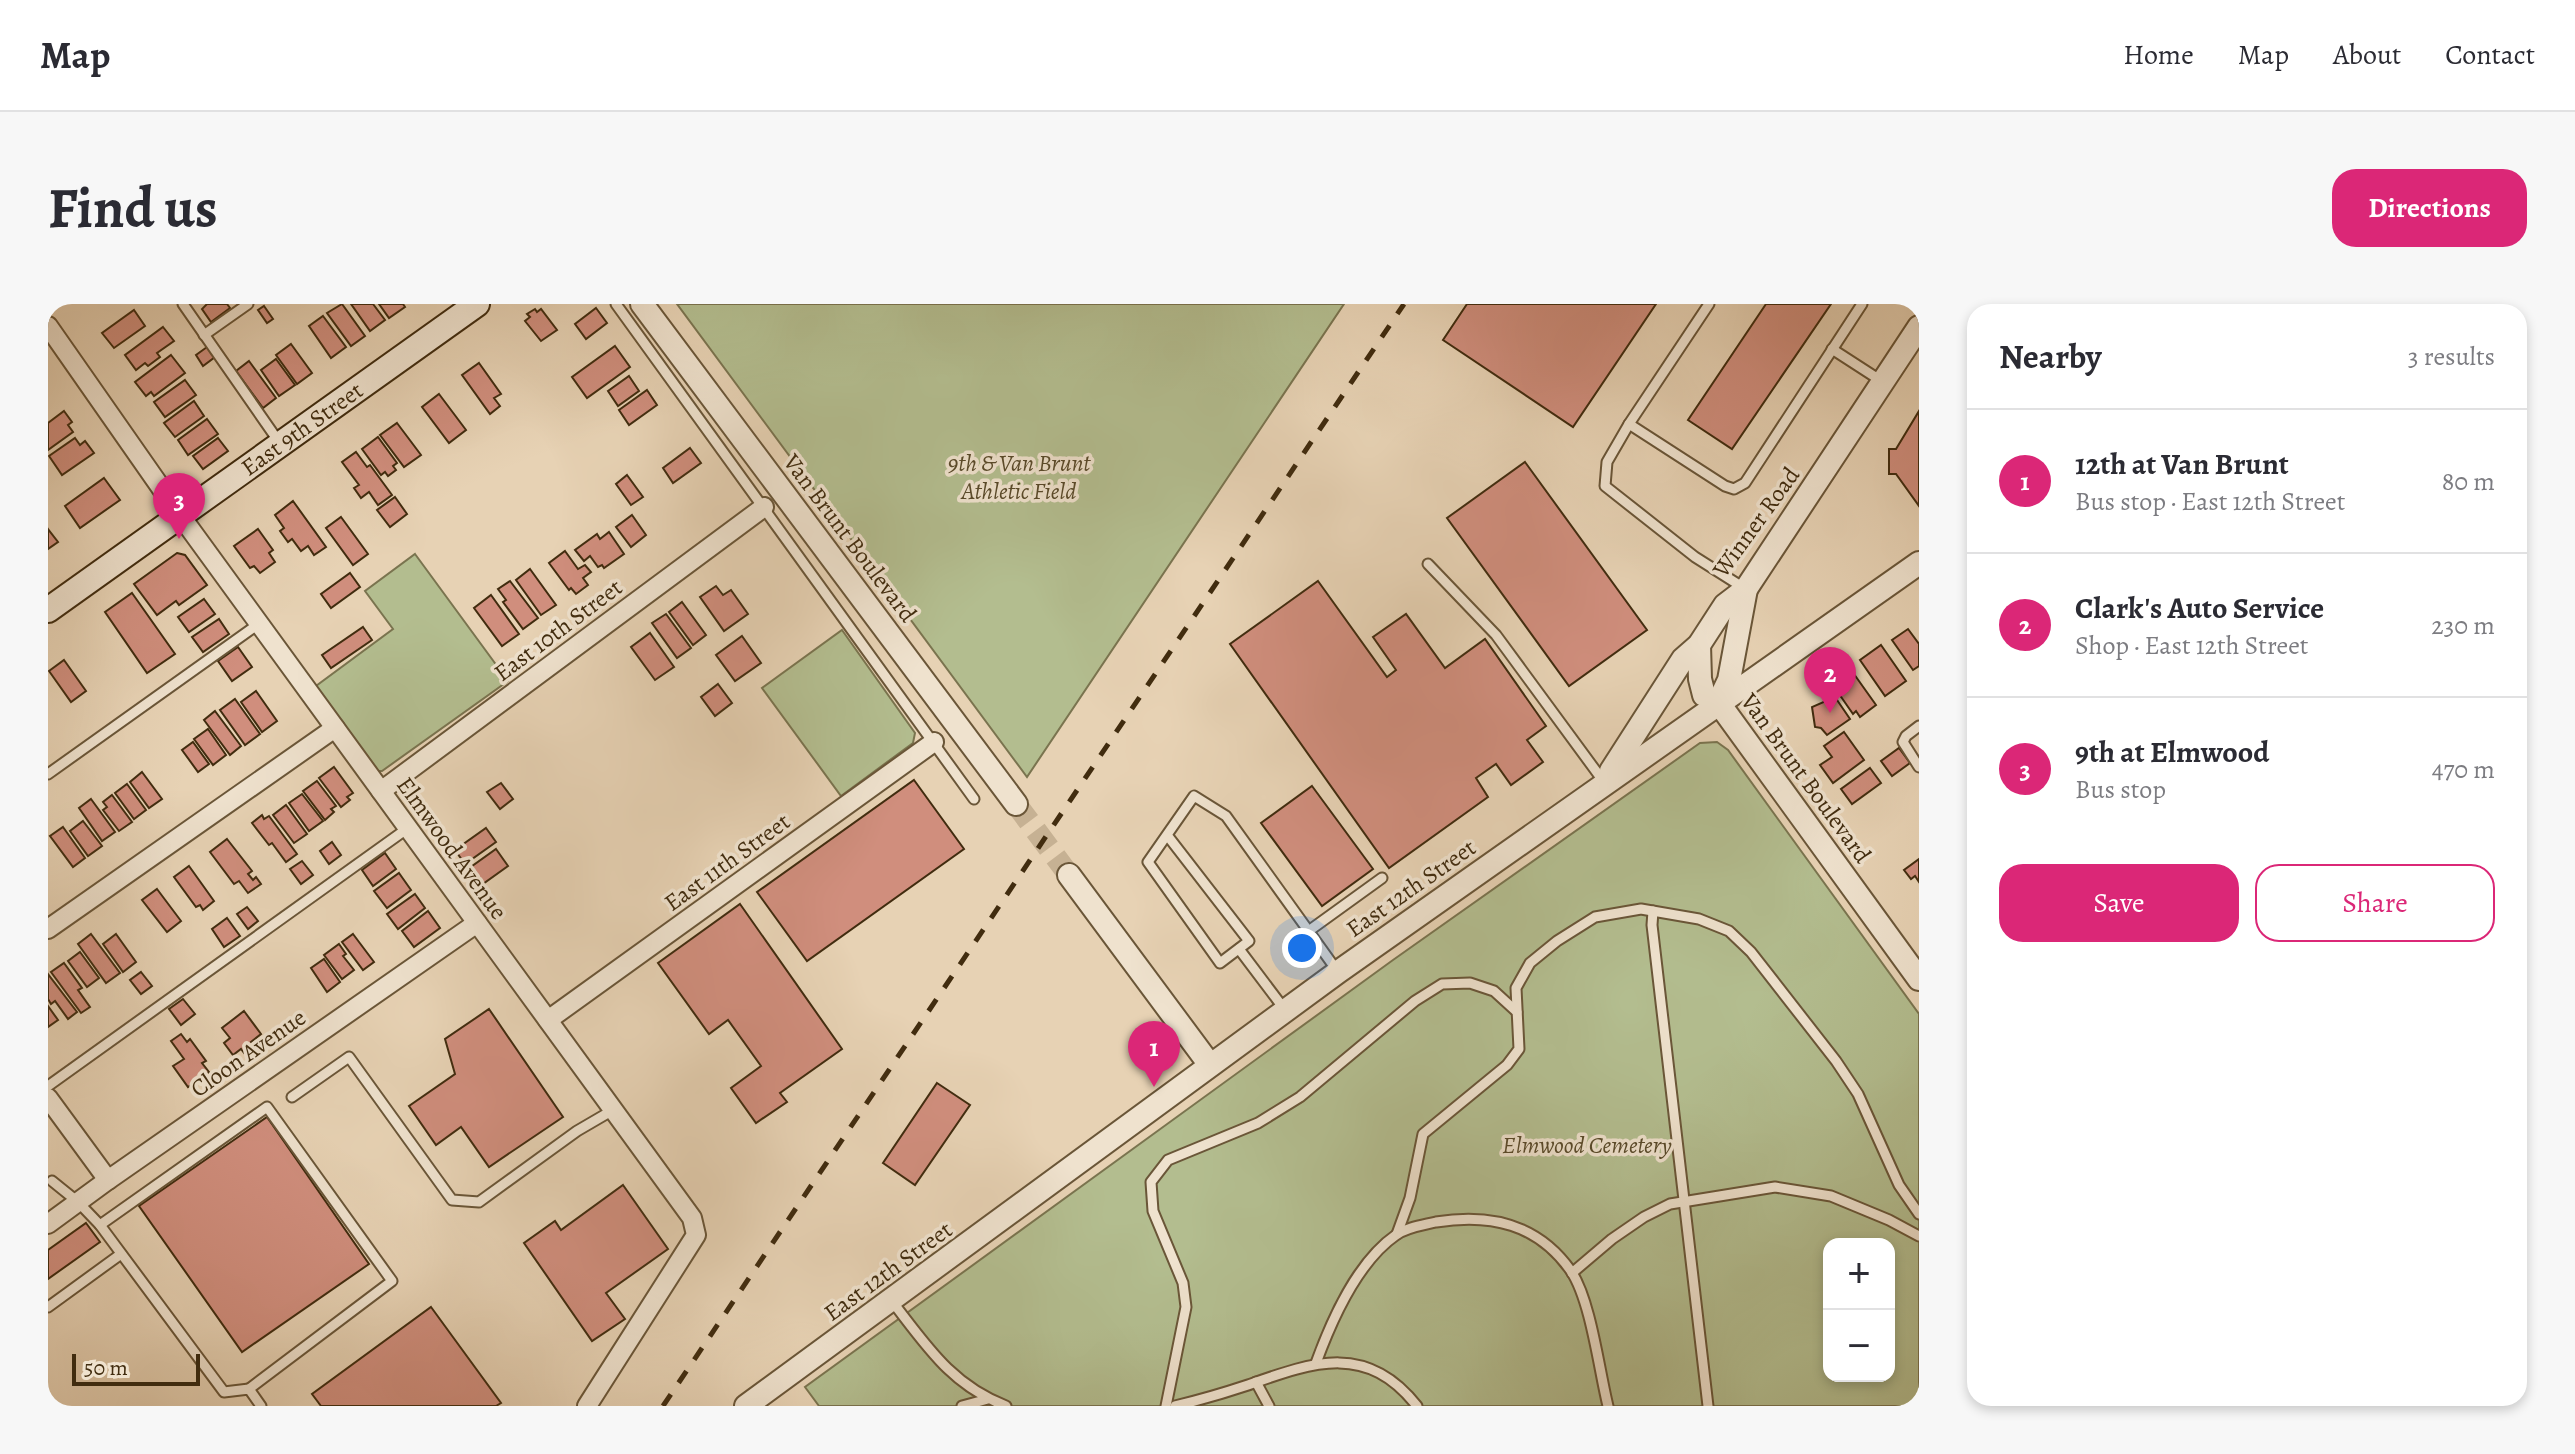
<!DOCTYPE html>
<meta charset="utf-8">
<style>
:root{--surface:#fff;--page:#f7f7f7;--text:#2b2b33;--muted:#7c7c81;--line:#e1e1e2;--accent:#db2777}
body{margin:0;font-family:Alegreya,serif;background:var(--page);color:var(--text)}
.controls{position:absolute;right:24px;bottom:24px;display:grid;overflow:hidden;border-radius:16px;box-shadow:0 4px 12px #0003}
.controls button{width:72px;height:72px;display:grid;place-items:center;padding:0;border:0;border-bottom:2px solid var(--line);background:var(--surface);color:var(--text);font:40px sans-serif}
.scale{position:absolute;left:24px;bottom:20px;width:128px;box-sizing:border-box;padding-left:8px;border:4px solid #412c0f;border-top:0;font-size:22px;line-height:28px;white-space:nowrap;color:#412c0f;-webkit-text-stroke:6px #efe2ce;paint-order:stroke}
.you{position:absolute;left:1254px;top:644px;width:28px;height:28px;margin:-20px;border:6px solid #fff;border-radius:50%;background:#1a73e8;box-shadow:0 0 0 12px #1a73e833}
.badge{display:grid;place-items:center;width:52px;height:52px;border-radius:50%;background:var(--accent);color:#fff;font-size:26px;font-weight:700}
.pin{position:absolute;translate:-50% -66px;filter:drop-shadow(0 2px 4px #0008)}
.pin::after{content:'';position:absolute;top:42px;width:28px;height:24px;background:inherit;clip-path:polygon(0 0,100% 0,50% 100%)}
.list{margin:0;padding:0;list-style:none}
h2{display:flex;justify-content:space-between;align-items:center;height:104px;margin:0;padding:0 32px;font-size:34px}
h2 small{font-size:26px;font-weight:400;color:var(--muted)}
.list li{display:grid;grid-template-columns:52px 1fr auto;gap:24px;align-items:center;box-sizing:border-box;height:144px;padding:0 32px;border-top:2px solid var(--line)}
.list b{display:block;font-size:30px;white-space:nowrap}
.list p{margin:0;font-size:26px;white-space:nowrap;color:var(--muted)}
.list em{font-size:26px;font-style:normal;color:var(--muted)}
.actions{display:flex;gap:16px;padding:24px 32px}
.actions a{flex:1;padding:18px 0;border:2px solid var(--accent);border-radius:24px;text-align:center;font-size:28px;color:var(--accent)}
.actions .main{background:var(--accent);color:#fff}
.map{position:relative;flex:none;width:1871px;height:1102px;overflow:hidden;border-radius:24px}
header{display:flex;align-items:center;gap:48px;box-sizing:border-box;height:112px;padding:0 40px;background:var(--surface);border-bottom:2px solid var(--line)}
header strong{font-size:38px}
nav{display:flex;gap:44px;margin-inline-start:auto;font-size:28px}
.intro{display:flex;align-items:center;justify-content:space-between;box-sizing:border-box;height:192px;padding:0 48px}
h1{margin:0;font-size:56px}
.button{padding:20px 36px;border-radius:24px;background:var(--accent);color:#fff;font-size:28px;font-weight:700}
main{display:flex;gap:48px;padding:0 48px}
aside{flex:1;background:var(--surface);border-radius:24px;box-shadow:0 4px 12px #0003}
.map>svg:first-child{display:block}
.green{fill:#b3bd8f;stroke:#7a744f;stroke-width:2;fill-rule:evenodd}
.building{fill:#d08e7d;stroke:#412c0f;stroke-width:2}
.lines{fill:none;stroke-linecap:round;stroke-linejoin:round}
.tertiary-tunnel{stroke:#c6b193;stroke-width:22;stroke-dasharray:22 11;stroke-linecap:butt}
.service-casing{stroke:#6a5638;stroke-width:13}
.minor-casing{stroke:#6a5638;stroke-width:22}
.tertiary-casing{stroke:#6a5638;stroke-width:26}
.secondary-casing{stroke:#412c0f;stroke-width:28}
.service{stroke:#efe2ce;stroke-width:9}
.minor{stroke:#efe2ce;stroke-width:18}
.tertiary{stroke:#efe2ce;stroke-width:22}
.secondary{stroke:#efe2ce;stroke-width:24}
.rail{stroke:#412c0f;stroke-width:5;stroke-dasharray:14 14;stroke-linecap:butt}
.labels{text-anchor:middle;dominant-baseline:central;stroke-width:7;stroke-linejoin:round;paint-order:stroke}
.street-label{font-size:24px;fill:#412c0f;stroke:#efe2ce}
.park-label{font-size:24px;font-style:italic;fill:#584929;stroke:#efe2ce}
</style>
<header>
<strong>Map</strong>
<nav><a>Home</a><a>Map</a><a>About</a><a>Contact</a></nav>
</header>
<div class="intro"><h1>Find us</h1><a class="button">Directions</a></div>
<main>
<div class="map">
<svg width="1871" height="1102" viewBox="0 0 1871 1102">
<rect width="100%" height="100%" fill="#e7d2b4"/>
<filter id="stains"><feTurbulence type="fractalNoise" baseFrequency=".0025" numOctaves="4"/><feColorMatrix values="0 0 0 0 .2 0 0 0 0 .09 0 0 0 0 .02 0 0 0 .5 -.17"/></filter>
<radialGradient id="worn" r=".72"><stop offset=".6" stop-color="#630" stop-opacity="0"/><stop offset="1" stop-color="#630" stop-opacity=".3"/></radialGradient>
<g class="green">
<polygon points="629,0 1296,0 979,473"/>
<polygon points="367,250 460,377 334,467 330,467 268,382 345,325 317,287"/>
<polygon points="794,326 867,429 865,439 793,492 714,384"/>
<path d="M1669 438 1680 446 1871 710V1102H771L757 1083 1345 656 1652 439ZM1781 940H1841V1072H1781Z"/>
</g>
<g class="building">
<polygon points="159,0 179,0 182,4 163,18 154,5"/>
<polygon points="294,0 317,32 303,42 279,9"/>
<polygon points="303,0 325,0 337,16 322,27"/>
<polygon points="331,0 355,0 357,3 341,14"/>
<polygon points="1419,0 1608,0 1525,123 1395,36"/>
<polygon points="1718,0 1783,0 1684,145 1640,116"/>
<polygon points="216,2 225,15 219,19 210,6"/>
<polygon points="548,4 559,19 538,35 527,20"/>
<polygon points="487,5 489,8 493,5 509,26 493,37 477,17 482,13 479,10"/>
<polygon points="86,6 97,22 66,44 54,29"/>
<polygon points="275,12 298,43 283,54 261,22"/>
<polygon points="115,23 126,37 109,49 112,53 100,62 97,59 88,66 77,51"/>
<polygon points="243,40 264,69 249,80 228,51"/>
<polygon points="567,42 582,63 539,94 524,73"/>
<polygon points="159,43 167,53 155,62 148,51"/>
<polygon points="123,51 137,69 106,92 103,88 98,92 87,78"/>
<polygon points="228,55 247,81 231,92 213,66"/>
<polygon points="201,57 228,94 215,104 188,67"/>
<polygon points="431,59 453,90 446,94 452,102 442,110 414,71"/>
<polygon points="581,72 591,87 570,102 560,87"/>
<polygon points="137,76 148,91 117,113 106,98"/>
<polygon points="599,86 609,101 581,121 571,106"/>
<polygon points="391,90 418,126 401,139 374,103"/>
<polygon points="146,97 156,112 127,133 116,119"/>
<polygon points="16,107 24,118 20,121 25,128 0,146 0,119"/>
<polygon points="1871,107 1871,202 1848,170 1841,170 1841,145 1848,145"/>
<polygon points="159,115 170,130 140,151 130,136"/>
<polygon points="349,119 373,151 356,163 332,131"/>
<polygon points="330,133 349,159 345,162 348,166 340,172 337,168 333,171 314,145"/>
<polygon points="27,134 32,141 37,137 46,149 14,171 1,152"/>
<polygon points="170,134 180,147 155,165 145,152"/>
<polygon points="642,144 653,159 625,179 615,164"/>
<polygon points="308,148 319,163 322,161 344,191 330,201 321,188 313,194 306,184 311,181 294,158"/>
<polygon points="1477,158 1599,326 1521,382 1399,214"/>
<polygon points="579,171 595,193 583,201 568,180"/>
<polygon points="56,174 72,196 32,224 17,202"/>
<polygon points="347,193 359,210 342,223 329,206"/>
<polygon points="245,197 278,243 266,251 260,242 253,247 244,235 240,238 232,227 236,224 227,211"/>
<polygon points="584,211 598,231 583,243 568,223"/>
<polygon points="293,213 320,250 305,261 278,224"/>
<polygon points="0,225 10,238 0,245"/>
<polygon points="210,225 225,246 221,249 227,258 212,269 206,262 202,264 186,242"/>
<polygon points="561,228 576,250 556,264 554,261 550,263 542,252 536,257 527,246 549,230 552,235"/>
<polygon points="517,247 530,265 537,261 543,268 535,274 540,281 528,290 523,284 521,286 501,259"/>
<polygon points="129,249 137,251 159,281 131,301 128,297 109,311 86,280"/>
<polygon points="482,265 508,301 493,311 468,276"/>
<polygon points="302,269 312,283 283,304 273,290"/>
<polygon points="462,277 490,314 475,325 455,298 458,296 450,285"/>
<polygon points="1270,277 1339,373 1348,366 1325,333 1358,310 1397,364 1437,335 1498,422 1479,436 1495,458 1463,481 1448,460 1428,474 1440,493 1341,564 1182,340"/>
<polygon points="668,282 675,291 683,286 700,310 676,327 652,293"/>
<polygon points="84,289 127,350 99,369 57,308"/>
<polygon points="443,291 471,330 454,342 426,304"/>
<polygon points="156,295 167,310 141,328 130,313"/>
<polygon points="634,298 658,331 645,341 621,308"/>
<polygon points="618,310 643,344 629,354 604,319"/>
<polygon points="171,315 181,330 155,348 144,333"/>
<polygon points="315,323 324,336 283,364 274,351"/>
<polygon points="1860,325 1871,340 1871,362 1865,366 1844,336"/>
<polygon points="602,329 626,363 607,376 583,343"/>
<polygon points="694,332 713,359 687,377 668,351"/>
<polygon points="1833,341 1858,377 1837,392 1812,356"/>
<polygon points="190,343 204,363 184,377 170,357"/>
<polygon points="16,356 38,387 23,398 1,367"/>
<polygon points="1801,363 1828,401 1812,413 1808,407 1805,410 1782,377"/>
<polygon points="670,380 684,399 667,412 653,393"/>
<polygon points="208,387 229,417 214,428 193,398"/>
<polygon points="1787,393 1802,415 1779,431 1773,424 1767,423 1764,403"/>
<polygon points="187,395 212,430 197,441 172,406"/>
<polygon points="167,407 193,442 182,451 156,416"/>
<polygon points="160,425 178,451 165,461 146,435"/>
<polygon points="1796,428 1816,456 1785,479 1772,461 1784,453 1776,442"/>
<polygon points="145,438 161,460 150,468 134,446"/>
<polygon points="1851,444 1862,459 1844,472 1833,457"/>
<polygon points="286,463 305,489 299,493 302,496 293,503 271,474"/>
<polygon points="1822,464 1833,479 1804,500 1793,485"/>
<polygon points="94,468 114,495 101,504 82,478"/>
<polygon points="866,476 916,545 759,657 709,588"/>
<polygon points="269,477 288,502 283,505 286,508 277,516 255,487"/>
<polygon points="453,479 465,495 452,505 439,488"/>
<polygon points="79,480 98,506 86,515 67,489"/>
<polygon points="1264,482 1325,565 1274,602 1213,519"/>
<polygon points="254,490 275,517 261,527 241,499"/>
<polygon points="64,491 84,518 71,527 55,506 59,503 55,498"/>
<polygon points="43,495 67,528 54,537 31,504"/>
<polygon points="238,501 259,530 246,539 225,511"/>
<polygon points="214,511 216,515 221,512 249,550 238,558 224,539 221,541 204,519"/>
<polygon points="35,517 54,542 40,552 22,527"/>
<polygon points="15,523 37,554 25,563 2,532"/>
<polygon points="438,524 448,538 417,560 407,546"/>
<polygon points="179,535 204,567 200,570 205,576 208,573 213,580 200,589 191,577 186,580 162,548"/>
<polygon points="284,538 293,551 281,560 272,547"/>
<polygon points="448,545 460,562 432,582 420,565"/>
<polygon points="337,549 348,565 325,582 314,566"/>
<polygon points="1871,555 1871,578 1867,572 1863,575 1856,566"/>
<polygon points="254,557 265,571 253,580 242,565"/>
<polygon points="141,562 166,597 155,606 152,601 148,603 126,573"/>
<polygon points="351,569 363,586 339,604 326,587"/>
<polygon points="109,585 133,617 119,628 94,596"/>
<polygon points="367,590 377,604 350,625 339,610"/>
<polygon points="692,600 794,745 732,789 739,798 708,819 683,784 713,762 680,716 661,730 610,659"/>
<polygon points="199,603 210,617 200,625 189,610"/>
<polygon points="380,607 392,624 366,643 354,627"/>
<polygon points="179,614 192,632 176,643 164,625"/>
<polygon points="43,630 72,669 58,679 30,640"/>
<polygon points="68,630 88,658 75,668 55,640"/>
<polygon points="305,630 326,658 315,666 294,638"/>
<polygon points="291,640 298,650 295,652 306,666 294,675 276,651"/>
<polygon points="32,648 51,674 39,683 20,657"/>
<polygon points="276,655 292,678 279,688 263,664"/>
<polygon points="16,659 34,684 30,686 42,703 33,709 3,668"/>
<polygon points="93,668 104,682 93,690 82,676"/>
<polygon points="0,670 29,708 20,715 7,697 3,700 0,695"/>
<polygon points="135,695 147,710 133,721 121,705"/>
<polygon points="0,702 10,716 0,723"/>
<polygon points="441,705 515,813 441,863 413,823 388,841 361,802 407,770 397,735"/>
<polygon points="196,707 213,730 203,738 206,742 196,749 193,745 185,751 176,739 182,734 174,724"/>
<polygon points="133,730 139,738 142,735 158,757 154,759 161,768 140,783 125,762 136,755 123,737"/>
<polygon points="889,779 922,801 867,881 835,859"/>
<polygon points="219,813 321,960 194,1048 91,902"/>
<polygon points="575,881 620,945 558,989 577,1015 544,1037 476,939 507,917 513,926"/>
<polygon points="38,919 52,938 0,975 0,946"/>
<polygon points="383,1003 453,1099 448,1102 273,1102 264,1090"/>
</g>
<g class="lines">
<polyline class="tertiary-tunnel" points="968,500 1021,571"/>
<g class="service-casing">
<g id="service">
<polyline points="135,0 231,138"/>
<polyline points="568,0 926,495"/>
<polyline points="1661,0 1581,120 1559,158 1557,182 1647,253 1696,284"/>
<polyline points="156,31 200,0"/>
<polyline points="1784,45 1835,78"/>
<polyline points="1581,120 1677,182 1686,185 1697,179 1814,0"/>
<polyline points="1380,260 1448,331 1556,478"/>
<polyline points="1871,422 1858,432 1855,438 1871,463"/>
<polyline points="0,470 212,319"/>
<polyline points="1119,531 1201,637 1172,659 1100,558 1146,492 1178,512 1290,668"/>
<polyline points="1605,607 1604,621 1660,1102"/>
<polyline points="1262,626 1334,574"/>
<polyline points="1191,645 1237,706"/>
<polyline points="0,782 360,524"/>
<polyline points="244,793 301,753 404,896 431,898 529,827 565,806"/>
<polyline points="4,877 30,898 52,921 176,1088 201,1085 213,1102"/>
<polyline points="52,921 219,803 344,977 201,1085"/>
<polyline points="1349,930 1362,894 1375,830 1459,761 1471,745 1468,684 1482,659 1509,637 1547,613 1593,605 1651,615 1681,627 1703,648 1788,757 1810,790 1851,881 1871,910"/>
<polyline points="1524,969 1564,935 1596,913 1622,900 1727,883 1783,892 1841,916 1871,932"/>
<path d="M843 996C878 1041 903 1081 958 1102"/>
<polyline points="0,1003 73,950"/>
<path d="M1268 1059C1284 1015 1309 958 1348 931 1359 923 1376 921 1388 918 1443 909 1490 920 1523 967 1543 997 1551 1066 1560 1102"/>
<polyline points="1208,1078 1221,1102"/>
<polyline points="914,1102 940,1095"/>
<polyline points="1118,1102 1138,1003 1135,979 1105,907 1103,878 1120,856 1210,819 1252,793 1367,697 1394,680 1422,679 1446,687 1469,708"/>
<path d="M1127 1102C1152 1096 1176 1089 1200 1081 1265 1058 1319 1038 1369 1102"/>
</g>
</g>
<g class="minor-casing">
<g id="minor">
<polyline points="0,22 132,211 644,914 648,931 539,1102"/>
<polyline points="333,487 716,203"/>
<polyline points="0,625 287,424"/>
<polyline points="500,716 886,438"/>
<polyline points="0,794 60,876"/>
<polyline points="0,920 60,876 429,619"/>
</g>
</g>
<g class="tertiary-casing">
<g id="tertiary">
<polyline points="594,0 968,500"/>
<polyline points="1651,341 1652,375 1656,391 1670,398 1871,675"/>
<polyline points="1671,397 1681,376 1698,285"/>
<polyline points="1563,467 1635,355 1651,341 1677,301 1698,285 1871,23"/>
<polyline points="1021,571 1162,761"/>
<polyline points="698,1102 1290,668 1871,259"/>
</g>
</g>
<g class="secondary-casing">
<g id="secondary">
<path id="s1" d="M0 306 429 0"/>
</g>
</g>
<use href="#service" class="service"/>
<use href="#minor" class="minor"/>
<use href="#tertiary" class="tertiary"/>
<use href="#secondary" class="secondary"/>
<polyline class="rail" points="615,1102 1356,0"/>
</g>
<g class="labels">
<g class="street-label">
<text stroke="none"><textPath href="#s1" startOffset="312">East 9th Street</textPath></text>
<text transform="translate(1708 218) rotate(-54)">Winner Road</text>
<text transform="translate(802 234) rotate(53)">Van Brunt Boulevard</text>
<text transform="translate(510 326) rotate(-37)">East 10th Street</text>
<text transform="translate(1758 474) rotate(54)">Van Brunt Boulevard</text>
<text transform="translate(404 544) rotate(54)">Elmwood Avenue</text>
<text transform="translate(679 558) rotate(-36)">East 11th Street</text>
<text transform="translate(1363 584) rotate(-35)">East 12th Street</text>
<text transform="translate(200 749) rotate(-35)">Cloon Avenue</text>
<text transform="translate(840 967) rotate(-36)">East 12th Street</text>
</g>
<g class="park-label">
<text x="971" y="159">9th &amp; Van Brunt<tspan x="971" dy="28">Athletic Field</tspan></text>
<text x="1539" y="841">Elmwood Cemetery</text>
</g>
</g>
<rect width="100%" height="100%" filter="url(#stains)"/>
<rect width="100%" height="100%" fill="url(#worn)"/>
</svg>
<div class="controls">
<button>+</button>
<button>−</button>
</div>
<div class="scale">50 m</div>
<div class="you"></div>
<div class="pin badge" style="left:1106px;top:783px">1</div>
<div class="pin badge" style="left:1782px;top:409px">2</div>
<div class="pin badge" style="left:131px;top:235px">3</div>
</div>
<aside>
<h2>Nearby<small>3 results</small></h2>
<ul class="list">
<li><span class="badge">1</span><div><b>12th at Van Brunt</b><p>Bus stop · East 12th Street</p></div><em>80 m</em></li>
<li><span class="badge">2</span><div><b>Clark's Auto Service</b><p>Shop · East 12th Street</p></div><em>230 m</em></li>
<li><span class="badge">3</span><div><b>9th at Elmwood</b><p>Bus stop</p></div><em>470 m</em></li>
</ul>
<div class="actions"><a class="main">Save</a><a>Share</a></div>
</aside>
</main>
